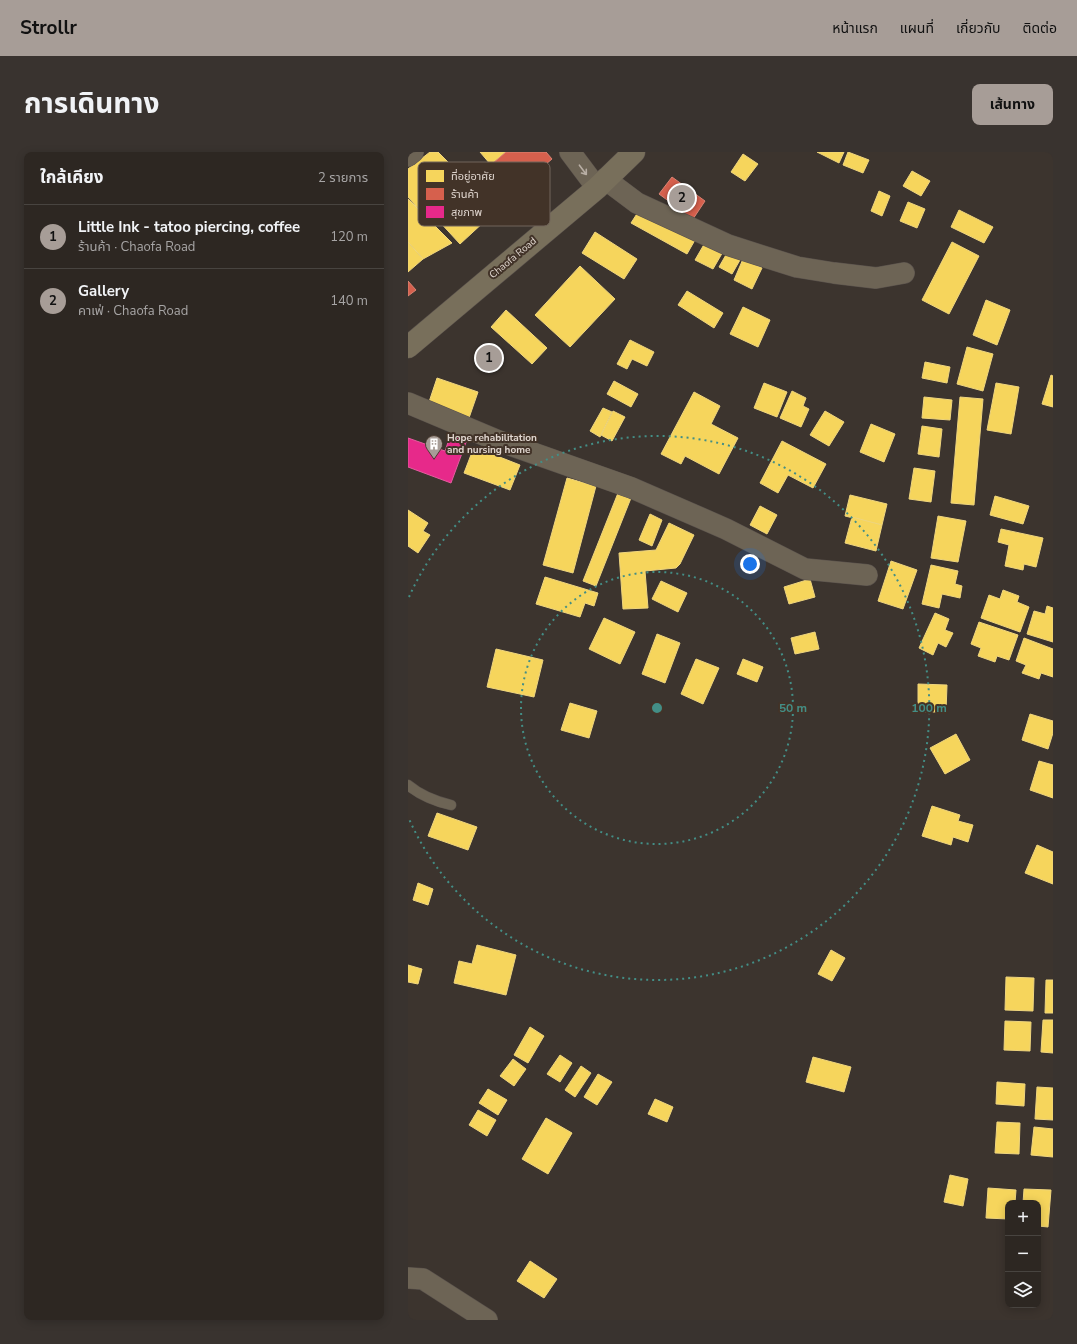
<!DOCTYPE html>
<html lang="th">
<meta charset="utf-8">
<style>
:root{--surface:#2d2722;--page:#39332f;--text:#f1f3f6;--muted:#a7a5a5;--line:#484440;--accent:#a79d97}
body{margin:0;font-family:"Nunito Sans","Noto Sans Thai",sans-serif;background:var(--page);color:var(--text)}
.controls{position:absolute;right:12px;bottom:12px;display:grid;overflow:hidden;border-radius:8px;box-shadow:0 2px 10px #0003}
.controls button{width:36px;height:36px;display:grid;place-items:center;padding:0;border:0;border-bottom:1px solid var(--line);background:var(--surface);color:var(--text);font:20px sans-serif}
.you{position:absolute;left:342px;top:412px;width:14px;height:14px;margin:-10px;border:3px solid #fff;border-radius:50%;background:#1a73e8;box-shadow:0 0 0 6px #1a73e833}
.badge{display:grid;place-items:center;width:26px;height:26px;border-radius:50%;background:var(--accent);color:#111;font-size:13px;font-weight:700}
.pin{position:absolute;translate:-50% -50%;border:2px solid #fff;box-shadow:0 1px 4px #0006}
.list{margin:0;padding:0;list-style:none}
h2{display:flex;justify-content:space-between;align-items:center;height:52px;margin:0;padding:0 16px;font-size:17px}
h2 small{font-size:13px;font-weight:400;color:var(--muted)}
.list li{display:grid;grid-template-columns:26px 1fr auto;gap:12px;align-items:center;box-sizing:border-box;height:64px;padding:0 16px;border-top:1px solid var(--line)}
.list b{display:block;font-size:15px;white-space:nowrap}
.list p{margin:0;font-size:13px;white-space:nowrap;color:var(--muted)}
.list em{font-size:13px;font-style:normal;color:var(--muted)}
.icon{flex:none;width:22px;height:22px;fill:none;stroke:currentColor;stroke-width:2;stroke-linecap:round;stroke-linejoin:round}
.map{position:relative;flex:none;width:645px;height:1168px;overflow:hidden;border-radius:8px}
header{display:flex;align-items:center;gap:24px;box-sizing:border-box;height:56px;padding:0 20px;background:var(--accent);color:#111}
header strong{font-size:19px}
nav{display:flex;gap:22px;margin-inline-start:auto;font-size:14px}
.intro{display:flex;align-items:center;justify-content:space-between;box-sizing:border-box;height:96px;padding:0 24px}
h1{margin:0;font-size:28px}
.button{padding:10px 18px;border-radius:8px;background:var(--accent);color:#111;font-size:14px;font-weight:700}
main{display:flex;gap:24px;padding:0 24px}
aside{flex:1;background:var(--surface);border-radius:8px;box-shadow:0 2px 10px #0003}
.map>svg:first-child{display:block}
.homes{fill:#f6d55c;stroke:#efd57e}
.shops{fill:#d6604d;stroke:#d98374}
.health{fill:#e7298a;stroke:#e55d9f}
.lines{fill:none;stroke-linecap:round;stroke-linejoin:round}
.service-casing{stroke:#59514c;stroke-width:11}
.minor-casing{stroke:#59514c;stroke-width:22}
.secondary-casing{stroke:#59514c;stroke-width:23}
.service{stroke:#6d6455;stroke-width:10}
.minor{stroke:#6d6455;stroke-width:21}
.secondary{stroke:#786f5b;stroke-width:22}
.oneway{stroke:#b8aea4}
.ring{fill:none;stroke:#438e86;stroke-width:2;stroke-dasharray:2 4}
.labels{text-anchor:middle;dominant-baseline:central;stroke-width:4;stroke-linejoin:round;paint-order:stroke}
.street-label{font-size:10px;fill:#e0d6cf;stroke:#423328}
.poi-label{font-size:10px;font-weight:bold;fill:#e0d6cf;stroke:#423328;text-anchor:start}
.key{fill:#423328;stroke:#71645a;stroke-width:1}
.key-label{font-size:11px;fill:#e0d6cf}
.centre{fill:#438e86;stroke:#423328;stroke-width:2}
.ring-label{font-size:12px;text-anchor:middle;font-weight:bold;fill:#438e86;stroke:#423328;stroke-width:4;stroke-linejoin:round;paint-order:stroke}
</style>
<header>
<strong>Strollr</strong>
<nav><a>หน้าแรก</a><a>แผนที่</a><a>เกี่ยวกับ</a><a>ติดต่อ</a></nav>
</header>
<div class="intro"><h1>การเดินทาง</h1><a class="button">เส้นทาง</a></div>
<main>
<aside>
<h2>ใกล้เคียง<small>2 รายการ</small></h2>
<ul class="list">
<li><span class="badge">1</span><div><b>Little Ink - tatoo piercing, coffee</b><p>ร้านค้า · Chaofa Road</p></div><em>120 m</em></li>
<li><span class="badge">2</span><div><b>Gallery</b><p>คาเฟ่ · Chaofa Road</p></div><em>140 m</em></li>
</ul>
</aside>
<div class="map">
<svg width="645" height="1168" viewBox="0 0 645 1168">
<rect width="100%" height="100%" fill="#3c342e"/>
<g class="homes">
<polygon points="22,0 30,0 56,26 15,62 0,45 0,17"/>
<polygon points="72,0 98,0 83,13"/>
<polygon points="409,0 436,0 431,11"/>
<polygon points="440,0 461,8 455,21 435,13"/>
<polygon points="335,2 350,12 337,29 323,20"/>
<polygon points="504,19 522,29 513,44 495,34"/>
<polygon points="67,33 90,57 52,92 29,67"/>
<polygon points="471,39 482,44 474,64 463,59"/>
<polygon points="0,47 44,91 15,107 0,90"/>
<polygon points="500,50 517,57 509,76 492,69"/>
<polygon points="232,57 287,88 279,102 223,71"/>
<polygon points="551,58 585,75 576,91 543,75"/>
<polygon points="187,80 229,107 216,127 174,101"/>
<polygon points="298,89 316,98 305,117 287,108"/>
<polygon points="0,90 15,107 0,120"/>
<polygon points="544,90 571,104 541,162 514,148"/>
<polygon points="319,101 332,108 324,122 311,115"/>
<polygon points="335,107 354,116 344,137 326,128"/>
<polygon points="172,114 207,147 162,195 127,163"/>
<polygon points="279,139 315,161 306,176 270,153"/>
<polygon points="578,148 602,158 589,193 565,183"/>
<polygon points="335,155 362,168 350,195 322,182"/>
<polygon points="98,158 139,196 124,212 83,175"/>
<polygon points="222,188 246,200 239,214 224,207 219,217 209,212"/>
<polygon points="559,195 585,202 575,239 549,232"/>
<polygon points="517,210 542,215 539,231 514,226"/>
<polygon points="643,223 645,224 645,255 634,252"/>
<polygon points="29,226 70,240 61,266 20,253"/>
<polygon points="206,229 230,242 223,255 199,242"/>
<polygon points="356,231 379,240 369,265 346,256"/>
<polygon points="588,231 611,235 603,282 579,278"/>
<polygon points="384,239 398,246 395,254 401,257 393,275 372,266"/>
<polygon points="286,240 312,254 303,272 330,286 311,322 277,304 273,312 253,302"/>
<polygon points="516,245 544,248 542,268 514,266"/>
<polygon points="552,245 575,247 566,353 543,351"/>
<polygon points="195,256 204,260 192,285 182,279"/>
<polygon points="205,259 217,265 204,289 193,283"/>
<polygon points="417,259 436,270 421,294 402,283"/>
<polygon points="463,272 487,282 476,310 452,300"/>
<polygon points="514,274 534,277 531,305 510,302"/>
<polygon points="374,289 418,312 405,336 380,323 370,341 352,331"/>
<polygon points="66,295 112,313 102,338 56,321"/>
<polygon points="506,316 527,319 523,350 501,347"/>
<polygon points="159,326 188,334 165,421 135,413"/>
<polygon points="210,341 223,346 188,434 175,429"/>
<polygon points="442,343 479,352 474,373 437,364"/>
<polygon points="587,344 621,354 615,372 582,363"/>
<polygon points="352,354 369,363 359,382 342,373"/>
<polygon points="0,358 20,371 15,379 22,383 10,401 0,394"/>
<polygon points="242,362 254,368 244,394 231,388"/>
<polygon points="530,364 558,369 550,410 523,406"/>
<polygon points="444,365 474,373 468,399 437,391"/>
<polygon points="261,371 286,383 272,412 268,416 237,419 240,456 215,457 211,401 248,398"/>
<polygon points="593,377 635,386 628,415 616,412 615,418 597,414 601,393 590,390"/>
<polygon points="483,409 509,418 495,457 470,449"/>
<polygon points="523,413 550,419 547,432 554,434 552,446 534,442 531,456 514,452"/>
<polygon points="137,425 190,441 186,454 177,451 172,465 128,452"/>
<polygon points="402,427 407,445 381,452 376,435"/>
<polygon points="253,429 279,441 270,460 244,447"/>
<polygon points="595,438 611,444 609,450 621,455 612,480 573,466 581,443 592,447"/>
<polygon points="639,454 645,456 645,490 619,482 626,459 637,462"/>
<polygon points="527,461 541,467 537,478 545,481 538,495 530,491 525,503 511,496"/>
<polygon points="196,466 227,480 212,512 181,497"/>
<polygon points="571,470 610,483 601,508 589,504 587,510 570,504 573,496 563,492"/>
<polygon points="407,480 411,497 387,502 383,486"/>
<polygon points="249,482 272,491 257,531 234,522"/>
<polygon points="616,486 645,497 645,525 633,521 631,527 614,521 618,513 608,509"/>
<polygon points="88,497 135,508 126,545 79,535"/>
<polygon points="288,507 311,516 295,552 273,542"/>
<polygon points="335,507 355,515 349,530 329,522"/>
<polygon points="510,532 539,533 538,560 510,560"/>
<polygon points="162,551 189,559 181,586 153,578"/>
<polygon points="622,562 645,569 645,581 640,597 614,588"/>
<polygon points="548,582 562,608 537,622 522,596"/>
<polygon points="631,609 645,613 645,646 622,638"/>
<polygon points="524,654 552,663 550,669 565,673 560,690 545,685 543,693 514,684"/>
<polygon points="29,661 69,675 60,698 20,684"/>
<polygon points="629,693 645,700 645,732 617,721"/>
<polygon points="10,731 25,737 20,753 5,748"/>
<polygon points="69,793 108,803 98,843 46,831 51,809 64,812"/>
<polygon points="423,798 437,806 424,829 410,822"/>
<polygon points="0,813 14,817 10,832 0,830"/>
<polygon points="598,825 626,826 625,859 597,858"/>
<polygon points="638,828 645,828 645,861 637,861"/>
<polygon points="635,868 645,868 645,901 633,900"/>
<polygon points="597,869 623,870 622,899 596,898"/>
<polygon points="122,875 136,884 120,911 106,903"/>
<polygon points="152,903 164,911 152,930 139,922"/>
<polygon points="405,905 443,915 436,940 398,930"/>
<polygon points="105,907 118,917 106,934 92,924"/>
<polygon points="173,914 183,921 167,945 157,938"/>
<polygon points="190,922 204,930 189,953 176,945"/>
<polygon points="589,930 617,932 616,954 588,952"/>
<polygon points="629,935 645,936 645,968 627,967"/>
<polygon points="80,937 99,948 90,963 71,951"/>
<polygon points="247,947 265,955 259,970 240,962"/>
<polygon points="70,958 88,968 79,984 61,973"/>
<polygon points="138,966 164,981 140,1022 114,1007"/>
<polygon points="589,970 612,971 611,1002 587,1001"/>
<polygon points="626,975 645,977 645,1005 623,1003"/>
<polygon points="542,1023 560,1027 555,1054 536,1050"/>
<polygon points="580,1036 608,1038 607,1051 600,1051 600,1067 578,1066"/>
<polygon points="616,1037 643,1038 640,1075 630,1074 630,1051 615,1051"/>
<polygon points="122,1109 149,1127 136,1146 109,1129"/>
</g>
<g class="shops">
<polygon points="98,0 138,0 144,7 87,55 64,29"/>
<polygon points="264,25 297,49 285,67 251,42"/>
<polygon points="0,129 8,138 0,144"/>
</g>
<polygon class="health" points="44,279 60,285 43,331 0,315 0,286 37,299"/>
<g class="lines">
<g class="service-casing">
<path id="service" d="M0 633C13 644 26 649 43 653"/>
</g>
<g class="minor-casing">
<g id="minor">
<polyline points="162,0 189,36"/>
<polyline points="0,4 5,0"/>
<polyline points="197,27 229,51 320,93 351,103 389,115 426,121 468,126 496,121"/>
<polyline points="0,251 88,288 224,336 318,377 397,417 459,423"/>
<polyline points="0,1126 15,1127 79,1168"/>
</g>
</g>
<g class="secondary-casing">
<polyline id="secondary" points="0,195 189,36 226,0"/>
</g>
<use href="#service" class="service"/>
<use href="#minor" class="minor"/>
<use href="#secondary" class="secondary"/>
</g>
<defs><path id="oneway-shaft" d="M-6 0H5M1.5-3L5.5 0L1.5 3" fill="none" stroke-width="1.6" stroke-linecap="round" stroke-linejoin="round"/></defs>
<use class="oneway" href="#oneway-shaft" transform="translate(175 18) rotate(53)"/>
<g class="ring">
<circle cx="249" cy="556" r="136"/>
<path d="M1 445A272 272 0 1 1 1 667"/>
</g>
<defs>
<g id="building-pin" transform="scale(0.9)"><path d="M0 17L-7.5 6A9.5 9.5 0 1 1 7.5 6Z" fill="#a79d97" stroke="#423328"/><path d="M-4-6H4V6H1V3H-1V6H-4ZM-2.5-4.3h1.7v1.8h-1.7ZM.8-4.3h1.7v1.8H.8ZM-2.5-1h1.7V.8h-1.7ZM.8-1h1.7V.8H.8Z" fill="#fff"/></g>
</defs>
<g fill-rule="evenodd">
<use href="#building-pin" x="26" y="292"/>
</g>
<g class="labels">
<g class="street-label">
<text transform="translate(105 106) rotate(-40)">Chaofa Road</text>
</g>
<g class="poi-label">
<text x="39" y="286">Hope rehabilitation<tspan x="39" dy="12">and nursing home</tspan></text>
</g>
</g>
<rect x="10" y="10" width="132" height="64" rx="6" class="key"/>
<rect x="18" y="18" width="18" height="12" fill="#f6d55c"/>
<rect x="18" y="36" width="18" height="12" fill="#d6604d"/>
<rect x="18" y="54" width="18" height="12" fill="#e7298a"/>
<g class="key-label">
<text x="43" y="28">ที่อยู่อาศัย</text>
<text x="43" y="46">ร้านค้า</text>
<text x="43" y="64">สุขภาพ</text>
</g>
<circle cx="249" cy="556" r="6" class="centre"/>
<g class="ring-label">
<text x="385" y="560">50 m</text>
<text x="521" y="560">100 m</text>
</g>
</svg>
<div class="controls">
<button>+</button>
<button>−</button>
<button><svg class="icon" aria-label="layers" viewBox="0 0 24 24"><path d="M12 4l9 5-9 5-9-5zM3 14l9 5 9-5"/></svg></button>
</div>
<div class="you"></div>
<div class="pin badge" style="left:81px;top:206px">1</div>
<div class="pin badge" style="left:274px;top:46px">2</div>
</div>
</main>
